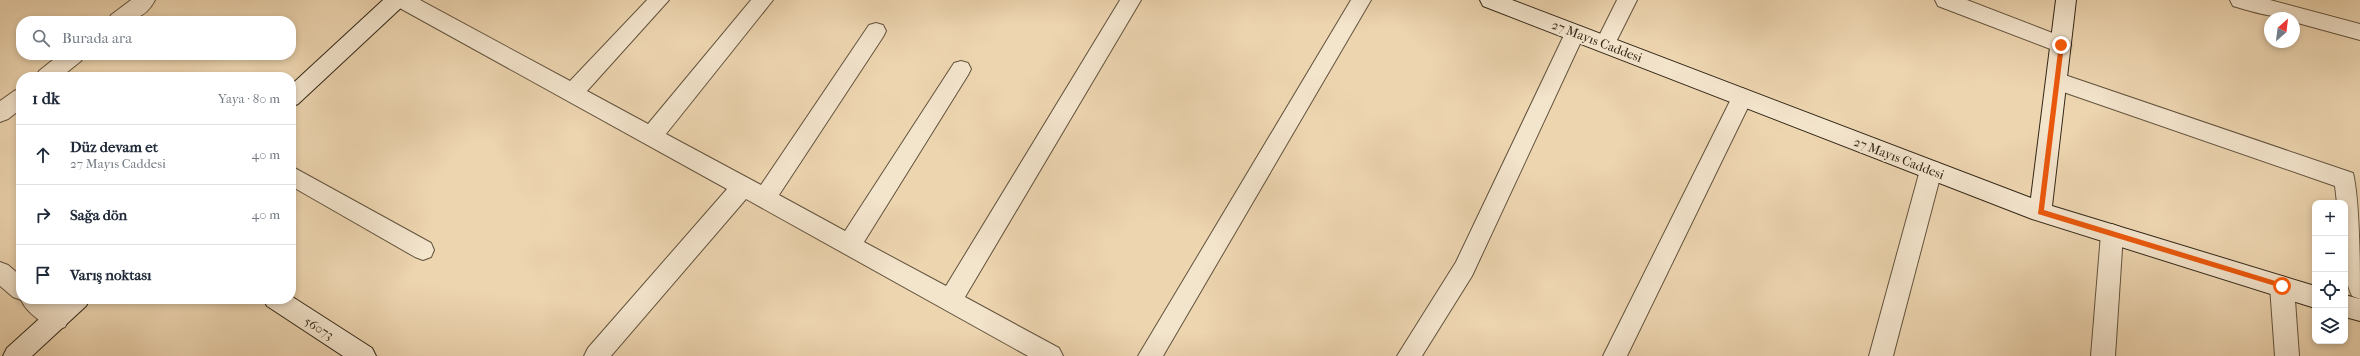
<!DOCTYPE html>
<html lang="tr">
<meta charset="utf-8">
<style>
:root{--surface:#fff;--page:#f2f2f3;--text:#1f2937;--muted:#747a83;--line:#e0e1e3}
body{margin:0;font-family:"IM FELL French Canon",serif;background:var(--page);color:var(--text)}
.controls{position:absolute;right:12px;bottom:12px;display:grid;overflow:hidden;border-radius:8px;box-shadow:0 2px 6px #0003}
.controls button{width:36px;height:36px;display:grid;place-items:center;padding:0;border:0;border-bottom:1px solid var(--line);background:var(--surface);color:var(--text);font:20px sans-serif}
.compass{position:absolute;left:2264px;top:12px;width:36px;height:36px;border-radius:50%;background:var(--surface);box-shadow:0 2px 6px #0003;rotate:28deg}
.stop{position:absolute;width:12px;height:12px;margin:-9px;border:3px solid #ea580c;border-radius:50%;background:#fff}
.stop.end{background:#ea580c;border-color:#fff;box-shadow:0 1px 4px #0008}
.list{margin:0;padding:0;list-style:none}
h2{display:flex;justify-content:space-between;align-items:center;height:52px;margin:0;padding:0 16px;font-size:17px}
h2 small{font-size:13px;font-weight:400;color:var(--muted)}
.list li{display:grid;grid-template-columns:26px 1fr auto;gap:12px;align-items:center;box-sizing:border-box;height:60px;padding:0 16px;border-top:1px solid var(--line)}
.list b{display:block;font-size:15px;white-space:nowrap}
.list p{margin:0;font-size:13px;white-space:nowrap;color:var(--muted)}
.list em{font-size:13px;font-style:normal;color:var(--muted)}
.icon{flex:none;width:22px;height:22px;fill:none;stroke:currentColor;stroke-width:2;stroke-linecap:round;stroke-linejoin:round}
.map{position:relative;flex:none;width:2360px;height:356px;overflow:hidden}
.search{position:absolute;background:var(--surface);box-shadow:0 2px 6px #0003;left:16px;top:16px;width:280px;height:44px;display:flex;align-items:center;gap:10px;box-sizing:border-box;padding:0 14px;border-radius:16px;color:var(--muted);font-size:15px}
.panel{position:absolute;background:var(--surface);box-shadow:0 2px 6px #0003;left:16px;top:72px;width:280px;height:232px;border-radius:16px}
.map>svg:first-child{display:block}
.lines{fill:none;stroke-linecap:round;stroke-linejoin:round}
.street-casing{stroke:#61523c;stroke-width:2}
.secondary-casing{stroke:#322616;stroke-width:2}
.street{fill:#f3e4cc;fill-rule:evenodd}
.secondary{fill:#f3e4cc;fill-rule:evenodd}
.route{fill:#ea580c}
.labels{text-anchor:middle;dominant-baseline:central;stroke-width:4;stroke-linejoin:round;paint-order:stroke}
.street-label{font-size:13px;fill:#322616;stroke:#f3e4cc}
</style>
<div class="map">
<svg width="2360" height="356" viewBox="0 0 2360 356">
<rect width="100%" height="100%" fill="#edd5b0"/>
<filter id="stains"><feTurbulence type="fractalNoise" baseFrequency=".005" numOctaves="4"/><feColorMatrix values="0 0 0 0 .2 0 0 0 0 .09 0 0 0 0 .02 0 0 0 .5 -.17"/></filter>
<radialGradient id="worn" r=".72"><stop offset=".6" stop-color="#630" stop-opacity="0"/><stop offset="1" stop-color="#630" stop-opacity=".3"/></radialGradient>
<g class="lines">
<g class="street-casing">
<g id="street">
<path d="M131 0H155C144 21 128 21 108 21L111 15Z"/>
<polygon points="393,0 420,0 570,81 647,0 669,0 587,91 648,124 751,0 773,0 666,134 761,185 869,25 876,23 883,25 886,31 883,37 779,195 845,231 954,63 961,61 968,63 971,69 968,75 864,242 946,286 1120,0 1141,0 965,297 1059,348 1063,356 1028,356 746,199 611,356 584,356 588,348 727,189 396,6"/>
<polygon points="1351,0 1371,0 1163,356 1138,356"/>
<polygon points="1617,0 1637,0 1612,50 1605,52 1598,50 1595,44"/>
<polygon points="1935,0 1967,0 2068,39 2071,45 2068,51 2061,53 1938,6"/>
<path d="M2230 0H2270L2360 24V40L2294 22V18C2273 18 2253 12 2233 6Z"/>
<polygon points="1575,25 1582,27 1585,33 1472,276 1422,356 1397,356 1456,262 1565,33 1568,27"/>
<polygon points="59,55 84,55 81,61 61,77 36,77 39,71"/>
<path d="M2056 72 2353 173C2360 202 2360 267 2360 299L2352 296C2339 269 2345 232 2345 203H2337L2335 186 2049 87 2046 81 2049 75Z"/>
<polygon points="21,88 21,109 8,119 0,122 0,101 14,91"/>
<polygon points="1742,88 1749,91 1753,97 1627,356 1603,356 1735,91"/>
<polygon points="1931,161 1939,163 1942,170 1893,356 1869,356 1920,170 1923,163"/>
<polygon points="291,166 431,243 434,250 431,257 423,260 415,257 291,186"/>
<polygon points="2112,224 2120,227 2123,234 2115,356 2091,356 2101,234 2104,227"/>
<path d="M0 262 8 265 21 276V299C42 299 59 297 69 319L65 327 57 330C44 325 27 313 21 300L13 297 0 286Z"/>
<polygon points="2282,276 2290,279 2294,286 2299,356 2275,356 2270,286 2274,279"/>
</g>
</g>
<g class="secondary-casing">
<g id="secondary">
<polygon points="383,0 406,0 403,6 298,104 291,107 291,85"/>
<polygon points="1480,0 1512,0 2031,198 2056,0 2076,0 2052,206 2315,286 2315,308 2032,219 1483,6"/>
<polygon points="2345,295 2360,299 2360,321 2345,317"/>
<polygon points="291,296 372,348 376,356 343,356 267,306 263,299 291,299"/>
<polygon points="61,299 90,299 86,306 32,356 3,356 7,348"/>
</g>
</g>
<use href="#street" class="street"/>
<use href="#secondary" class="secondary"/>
</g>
<polygon class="route" points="2059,43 2064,45 2044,210 2282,283 2285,284 2285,289 2038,214"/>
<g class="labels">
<g class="street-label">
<text transform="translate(1597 41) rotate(21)">27 Mayıs Caddesi</text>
<text transform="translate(1899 158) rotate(21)">27 Mayıs Caddesi</text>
<text transform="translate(319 328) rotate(32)">56073</text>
</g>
</g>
<rect width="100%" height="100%" filter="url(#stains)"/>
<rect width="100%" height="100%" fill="url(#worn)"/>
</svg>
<div class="controls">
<button>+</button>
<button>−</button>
<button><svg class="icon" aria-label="locate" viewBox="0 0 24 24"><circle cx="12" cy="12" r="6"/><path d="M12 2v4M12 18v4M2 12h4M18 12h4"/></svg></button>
<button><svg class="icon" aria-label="layers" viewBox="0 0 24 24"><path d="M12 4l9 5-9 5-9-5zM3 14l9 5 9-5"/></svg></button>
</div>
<svg class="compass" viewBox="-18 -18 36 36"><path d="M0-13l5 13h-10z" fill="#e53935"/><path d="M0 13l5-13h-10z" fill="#747a83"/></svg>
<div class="stop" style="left:2282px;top:286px"></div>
<div class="stop end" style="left:2061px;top:45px"></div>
<div class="search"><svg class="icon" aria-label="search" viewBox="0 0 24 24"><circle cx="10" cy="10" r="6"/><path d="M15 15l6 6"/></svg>Burada ara</div>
<section class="panel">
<h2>1 dk<small>Yaya · 80 m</small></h2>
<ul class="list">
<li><svg class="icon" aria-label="ahead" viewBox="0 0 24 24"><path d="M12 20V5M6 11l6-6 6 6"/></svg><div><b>Düz devam et</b><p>27 Mayıs Caddesi</p></div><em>40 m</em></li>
<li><svg class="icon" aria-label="right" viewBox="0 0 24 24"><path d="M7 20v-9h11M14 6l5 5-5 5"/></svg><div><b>Sağa dön</b></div><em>40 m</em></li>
<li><svg class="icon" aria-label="arrive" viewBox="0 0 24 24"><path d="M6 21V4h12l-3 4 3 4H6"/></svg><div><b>Varış noktası</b></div></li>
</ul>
</section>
</div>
